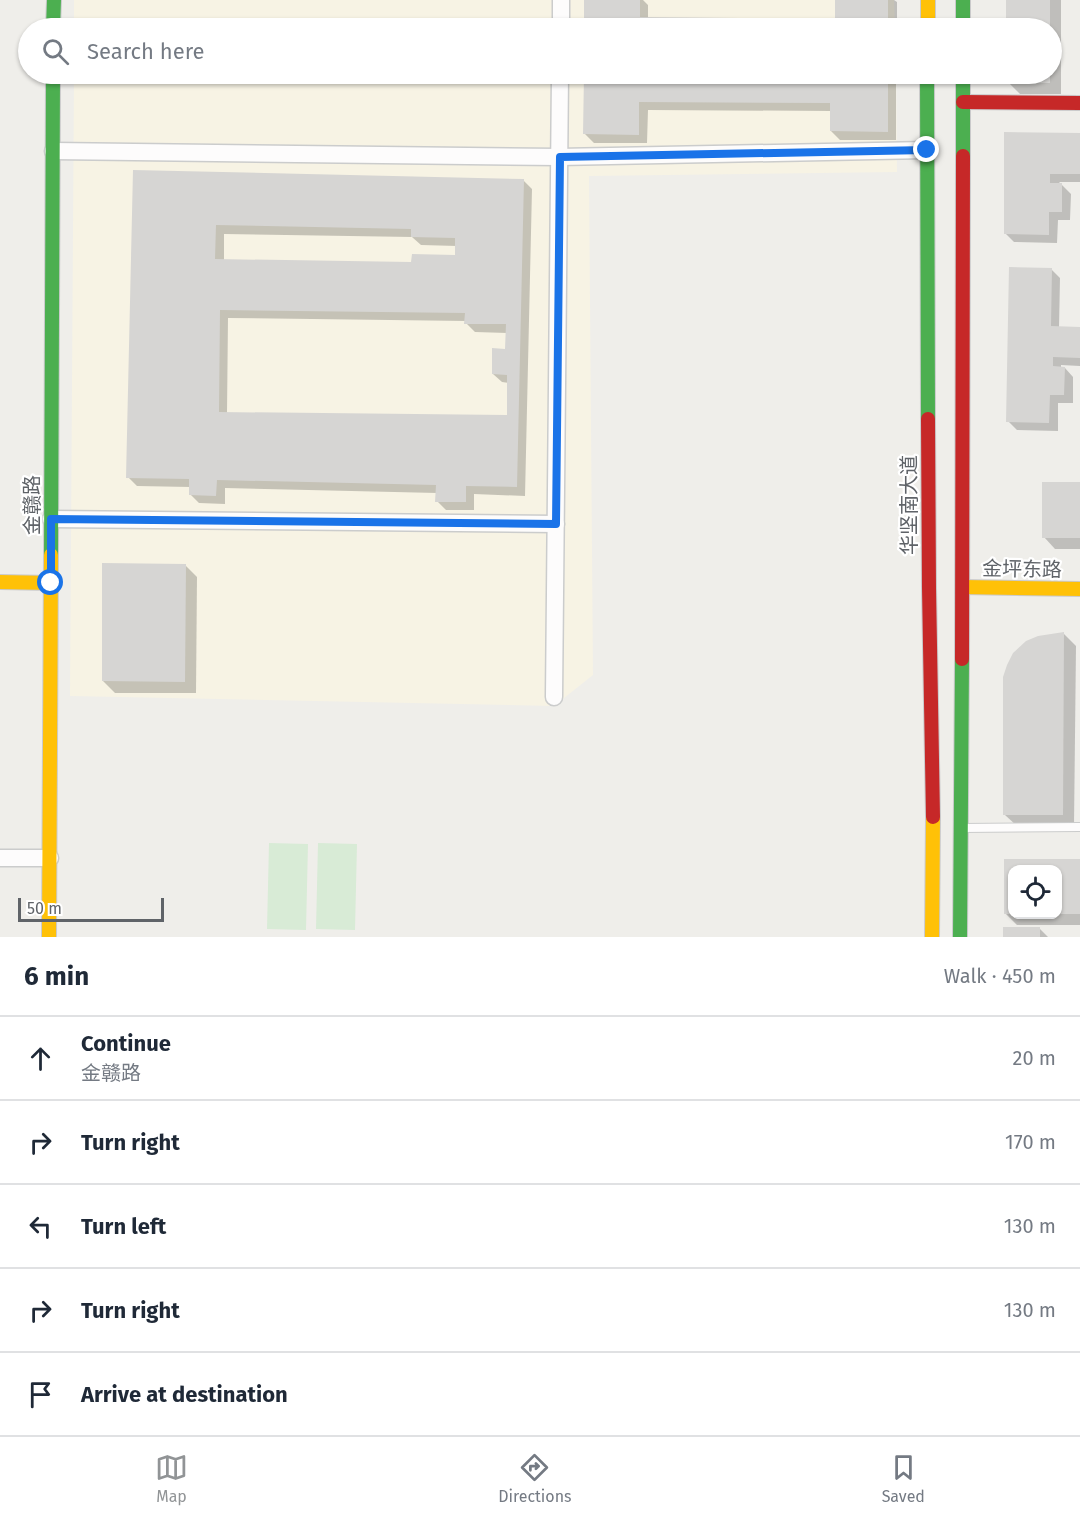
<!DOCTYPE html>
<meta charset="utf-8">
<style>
:root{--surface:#fff;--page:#f6f6f7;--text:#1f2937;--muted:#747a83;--line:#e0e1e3;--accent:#919496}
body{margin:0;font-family:"Fira Sans","Noto Sans SC",sans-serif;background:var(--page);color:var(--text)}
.controls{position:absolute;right:18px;bottom:18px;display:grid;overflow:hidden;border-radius:12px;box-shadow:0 2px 4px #0004}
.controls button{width:54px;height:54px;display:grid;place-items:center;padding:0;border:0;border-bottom:2px solid var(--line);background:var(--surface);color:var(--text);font:30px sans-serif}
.scale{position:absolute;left:18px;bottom:15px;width:146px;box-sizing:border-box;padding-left:6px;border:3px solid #5f6368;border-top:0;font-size:16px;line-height:21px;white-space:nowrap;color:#5f6368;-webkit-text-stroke:4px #fff;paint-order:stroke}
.stop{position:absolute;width:18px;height:18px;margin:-14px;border:4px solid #1a73e8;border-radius:50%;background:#fff}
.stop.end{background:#1a73e8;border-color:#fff;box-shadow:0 2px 6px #0008}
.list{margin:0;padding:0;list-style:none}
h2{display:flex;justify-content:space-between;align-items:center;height:78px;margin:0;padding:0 24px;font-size:26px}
h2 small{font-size:20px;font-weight:400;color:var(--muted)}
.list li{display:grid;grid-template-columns:39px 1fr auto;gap:18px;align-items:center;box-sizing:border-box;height:84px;padding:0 24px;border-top:2px solid var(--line)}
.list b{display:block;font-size:22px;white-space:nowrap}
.list p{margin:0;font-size:20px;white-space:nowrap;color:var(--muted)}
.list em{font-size:20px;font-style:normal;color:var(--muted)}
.icon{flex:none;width:33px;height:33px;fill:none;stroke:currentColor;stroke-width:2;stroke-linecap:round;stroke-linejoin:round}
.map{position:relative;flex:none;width:1080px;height:937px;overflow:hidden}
.search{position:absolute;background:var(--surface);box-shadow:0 2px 4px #0004;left:18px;right:18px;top:18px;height:66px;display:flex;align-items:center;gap:15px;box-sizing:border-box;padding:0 21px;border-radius:33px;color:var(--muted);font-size:22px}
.sheet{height:498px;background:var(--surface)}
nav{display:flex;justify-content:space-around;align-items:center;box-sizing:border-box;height:84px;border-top:2px solid var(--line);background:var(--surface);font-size:16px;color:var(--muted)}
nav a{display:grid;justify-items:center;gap:3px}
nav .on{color:var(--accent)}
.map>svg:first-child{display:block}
.commercial{fill:#f7f3e4}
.green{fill:#d8ebd6}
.shadow{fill:#0003;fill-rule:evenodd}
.building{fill:#d6d5d3;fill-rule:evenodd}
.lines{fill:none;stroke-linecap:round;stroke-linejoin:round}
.lane-casing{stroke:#cbcccc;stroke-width:10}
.street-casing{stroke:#cbcccc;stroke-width:19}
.fast-casing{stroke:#cacacb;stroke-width:16}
.slow-casing{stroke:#cacacb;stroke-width:16}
.jam-casing{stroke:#cacacb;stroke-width:16}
.lane{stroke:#fdfcfc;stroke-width:8}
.street{stroke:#fdfcfc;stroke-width:16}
.fast{stroke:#4caf50;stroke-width:14}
.slow{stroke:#ffc107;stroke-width:14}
.jam{stroke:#c62828;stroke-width:14}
.route{stroke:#1a73e8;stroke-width:8}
.labels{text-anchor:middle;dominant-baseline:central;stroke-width:4.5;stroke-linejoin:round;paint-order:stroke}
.street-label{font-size:20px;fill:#5f6368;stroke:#fff}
</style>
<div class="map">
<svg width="1080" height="937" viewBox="0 0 1080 937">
<rect width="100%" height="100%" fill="#efeeea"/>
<g class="commercial">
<polygon points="74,0 894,0 895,28 74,28"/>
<polygon points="74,74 896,74 897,172 589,176 593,675 554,706 70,696"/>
</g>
<g class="green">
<polygon points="269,843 308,844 306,930 267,929"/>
<polygon points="318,843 357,844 355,930 316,929"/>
</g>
<g class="shadow">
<polygon points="586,0 643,0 648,5 648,19 837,20 837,0 894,0 897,2 897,28 586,28"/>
<polygon points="1008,0 1061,0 1061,94 1020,94 1008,82 1008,74 1052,74 1052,28 1008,28"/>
<polygon points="585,74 896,74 896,140 840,140 831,131 831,111 648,110 647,143 594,143 585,134"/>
<polygon points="1006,134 1080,135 1080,182 1059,182 1071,194 1070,220 1058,220 1057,243 1014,242 1006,234"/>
<path d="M135 171 523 180 532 189 525 496 474 494V510H446L437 501V493L225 488V504L199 503 190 494V487L137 486 128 477ZM224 234 412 237 421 245 457 246V256L413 263 224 260ZM228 318 466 321V323L475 332 507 333V350L493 374 502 382 509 383 508 417 227 413Z"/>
<polygon points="1051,269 1060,278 1059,328 1080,329 1080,366 1061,365 1061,368 1065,368 1073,377 1073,403 1058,403 1058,431 1017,430 1008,421"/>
<polygon points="1080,484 1080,549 1055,549 1044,537"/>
<polygon points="185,565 197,577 196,693 115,693 103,681"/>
<polygon points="1064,634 1076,646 1074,826 1017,826 1005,815"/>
<path d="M1080 860V925H1017L1005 913V861ZM1012 870H1058V914H1012Z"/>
<polygon points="1039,928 1048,937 1005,937"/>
</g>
<g class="building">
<polygon points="584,0 640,0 640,17 835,19 835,0 888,0 888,28 584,28"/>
<rect x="1006" y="0" width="44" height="28"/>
<polygon points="584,74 888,74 888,132 830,131 830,103 639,102 639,135 583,134"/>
<rect x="1006" y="74" width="44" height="9"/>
<polygon points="1004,132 1080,133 1080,174 1050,174 1050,183 1062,183 1062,212 1049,212 1049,235 1004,234"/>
<path d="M133 170 524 179 517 487 466 486V502H435L436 485 217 480 216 496 189 495V479L126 478ZM216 225 411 229V237L455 238V255L412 254 411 262 215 259ZM220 310 465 313 464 324H506L505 349 492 348V374L507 375V415L219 412Z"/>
<polygon points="1009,267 1052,268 1051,326 1080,327 1080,358 1053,357 1053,366 1065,367 1064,395 1050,395 1049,423 1006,422"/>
<rect x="1042" y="482" width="38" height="56"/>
<polygon points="102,563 186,564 185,682 102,681"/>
<polygon points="1064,632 1063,815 1003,815 1003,677 1007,665 1013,653 1026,641 1038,636"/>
<polygon points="1004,859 1080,859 1080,914 1058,914 1058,870 1012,870 1012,914 1004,914"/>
<rect x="1003" y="927" width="37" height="10"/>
</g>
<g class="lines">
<g class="lane-casing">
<polyline id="lane" points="962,828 1080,827"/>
</g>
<g class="street-casing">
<g id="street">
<polyline points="561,28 561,0"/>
<polyline points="53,151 559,157 927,150"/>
<polyline points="51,519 556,524"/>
<polyline points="554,697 560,74"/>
<polyline points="0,858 50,858"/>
</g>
</g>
<g class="fast-casing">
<g id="fast">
<polyline points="963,0 963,28"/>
<polyline points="53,28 54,0"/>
<polyline points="927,74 928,419"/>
<polyline points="963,74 963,156"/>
<polyline points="51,555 53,74"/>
<polyline points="960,937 962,659"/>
</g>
</g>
<g class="slow-casing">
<g id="slow">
<polyline points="928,0 928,28"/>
<polyline points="0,582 51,583"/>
<polyline points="963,587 1080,589"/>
<polyline points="49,937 51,555"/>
<polyline points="932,937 933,817"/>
</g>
</g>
<g class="jam-casing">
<g id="jam">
<polyline points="963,102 1080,103"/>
<polyline points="928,419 929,588 933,817"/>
<polyline points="962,659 963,156"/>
</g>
</g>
<use href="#lane" class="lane"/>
<use href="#street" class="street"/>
<use href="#fast" class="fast"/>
<use href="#slow" class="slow"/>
<use href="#jam" class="jam"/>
</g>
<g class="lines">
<polyline class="route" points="51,583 51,519 556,524 560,157 927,150"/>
</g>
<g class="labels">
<g class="street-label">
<text transform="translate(32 505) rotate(-90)">金赣路</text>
<text transform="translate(909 505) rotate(-90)">华坚南大道</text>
<text transform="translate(1022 569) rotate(1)">金坪东路</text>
</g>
</g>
</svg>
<div class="controls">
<button><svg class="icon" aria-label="locate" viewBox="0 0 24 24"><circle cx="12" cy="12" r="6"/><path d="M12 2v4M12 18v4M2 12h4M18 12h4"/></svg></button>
</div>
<div class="scale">50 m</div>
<div class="stop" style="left:51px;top:583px"></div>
<div class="stop end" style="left:927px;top:150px"></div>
<div class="search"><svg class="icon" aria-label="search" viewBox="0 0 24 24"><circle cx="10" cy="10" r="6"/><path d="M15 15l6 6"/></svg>Search here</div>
</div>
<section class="sheet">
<h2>6 min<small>Walk · 450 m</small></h2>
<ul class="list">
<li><svg class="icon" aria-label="ahead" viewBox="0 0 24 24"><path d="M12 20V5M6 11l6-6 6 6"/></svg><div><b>Continue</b><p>金赣路</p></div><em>20 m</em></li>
<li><svg class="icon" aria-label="right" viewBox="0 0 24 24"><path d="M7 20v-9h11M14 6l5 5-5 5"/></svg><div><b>Turn right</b></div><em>170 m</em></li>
<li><svg class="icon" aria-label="left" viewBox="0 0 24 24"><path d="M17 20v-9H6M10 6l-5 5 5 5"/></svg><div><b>Turn left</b></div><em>130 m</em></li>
<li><svg class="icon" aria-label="right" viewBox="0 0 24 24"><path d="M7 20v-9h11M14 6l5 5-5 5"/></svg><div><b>Turn right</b></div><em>130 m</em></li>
<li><svg class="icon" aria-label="arrive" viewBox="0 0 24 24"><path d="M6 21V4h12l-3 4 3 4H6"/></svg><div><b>Arrive at destination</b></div></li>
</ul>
</section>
<nav>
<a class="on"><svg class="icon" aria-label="map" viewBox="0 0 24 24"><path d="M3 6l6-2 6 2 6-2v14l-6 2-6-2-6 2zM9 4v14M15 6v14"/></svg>Map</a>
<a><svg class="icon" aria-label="directions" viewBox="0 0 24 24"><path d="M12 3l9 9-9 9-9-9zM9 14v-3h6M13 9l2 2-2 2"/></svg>Directions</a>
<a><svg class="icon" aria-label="saved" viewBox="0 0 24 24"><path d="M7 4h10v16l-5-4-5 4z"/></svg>Saved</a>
</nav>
